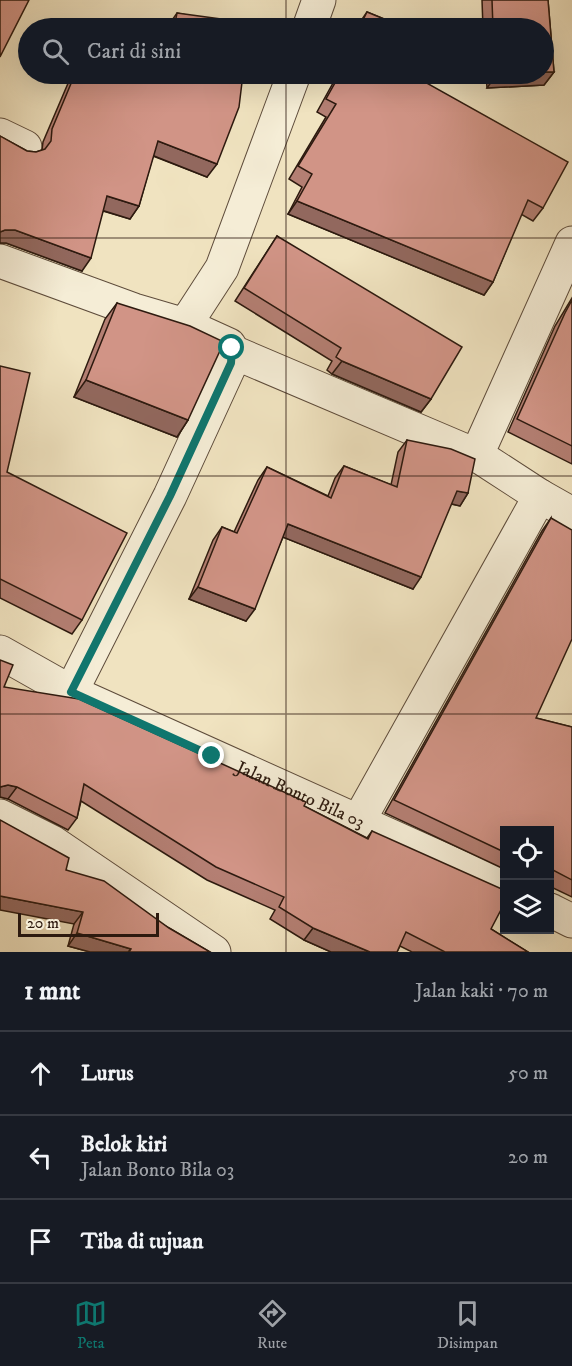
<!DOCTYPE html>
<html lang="id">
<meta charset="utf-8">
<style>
:root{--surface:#171b24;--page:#20242c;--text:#f1f3f6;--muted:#9ea1a6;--line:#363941;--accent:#0f766e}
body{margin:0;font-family:"IM FELL DW Pica",serif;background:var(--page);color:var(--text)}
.controls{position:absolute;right:18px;bottom:18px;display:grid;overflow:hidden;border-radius:0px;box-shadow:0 6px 24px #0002}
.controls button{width:54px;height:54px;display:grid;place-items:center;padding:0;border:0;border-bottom:2px solid var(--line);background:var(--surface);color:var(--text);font:30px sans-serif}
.scale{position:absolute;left:18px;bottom:15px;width:141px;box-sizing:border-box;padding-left:6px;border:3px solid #2d1a0f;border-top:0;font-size:16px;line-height:21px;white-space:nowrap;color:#2d1a0f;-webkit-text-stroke:4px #f5edd6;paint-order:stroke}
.stop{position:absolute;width:18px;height:18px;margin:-14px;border:4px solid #0f766e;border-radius:50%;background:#fff}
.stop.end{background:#0f766e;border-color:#fff;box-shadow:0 2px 6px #0008}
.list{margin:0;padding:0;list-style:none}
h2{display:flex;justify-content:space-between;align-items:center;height:78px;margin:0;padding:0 24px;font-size:26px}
h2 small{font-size:20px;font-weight:400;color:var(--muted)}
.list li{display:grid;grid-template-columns:39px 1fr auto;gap:18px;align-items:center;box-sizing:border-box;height:84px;padding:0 24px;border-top:2px solid var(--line)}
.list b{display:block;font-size:22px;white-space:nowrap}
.list p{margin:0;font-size:20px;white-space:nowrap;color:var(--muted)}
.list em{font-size:20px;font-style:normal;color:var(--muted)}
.icon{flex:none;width:33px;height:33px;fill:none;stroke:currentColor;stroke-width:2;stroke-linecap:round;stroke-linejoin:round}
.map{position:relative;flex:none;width:572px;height:952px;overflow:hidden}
.search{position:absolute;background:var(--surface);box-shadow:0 6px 24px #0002;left:18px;right:18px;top:18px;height:66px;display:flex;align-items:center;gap:15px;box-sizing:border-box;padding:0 21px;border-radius:33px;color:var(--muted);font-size:22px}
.sheet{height:330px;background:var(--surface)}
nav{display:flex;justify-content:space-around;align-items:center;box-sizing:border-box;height:84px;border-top:2px solid var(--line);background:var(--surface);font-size:16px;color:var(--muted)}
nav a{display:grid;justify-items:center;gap:3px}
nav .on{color:var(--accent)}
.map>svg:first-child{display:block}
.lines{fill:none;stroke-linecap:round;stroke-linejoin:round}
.minor-casing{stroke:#5e4c3b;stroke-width:35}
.minor{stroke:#f5edd6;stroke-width:33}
.wall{fill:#b47f73;stroke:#2d1a0f;stroke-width:1.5}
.shaded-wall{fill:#92685e;stroke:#2d1a0f;stroke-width:1.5}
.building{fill:#d19486;stroke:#2d1a0f;stroke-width:1.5}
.route{stroke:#0f766e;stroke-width:8}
.grid{fill:none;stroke:#2d1a0f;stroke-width:1.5;stroke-opacity:0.55}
.labels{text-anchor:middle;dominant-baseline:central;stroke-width:6;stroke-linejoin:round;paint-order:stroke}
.street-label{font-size:18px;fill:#2d1a0f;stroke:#f5edd6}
</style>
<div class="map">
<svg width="572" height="952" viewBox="0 0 572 952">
<rect width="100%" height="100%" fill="#f0e3c0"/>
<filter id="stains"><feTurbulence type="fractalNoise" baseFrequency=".00333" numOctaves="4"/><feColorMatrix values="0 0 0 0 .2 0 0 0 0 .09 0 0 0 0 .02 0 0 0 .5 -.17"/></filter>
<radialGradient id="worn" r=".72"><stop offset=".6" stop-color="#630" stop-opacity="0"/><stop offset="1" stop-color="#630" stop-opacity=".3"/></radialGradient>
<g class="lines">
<g class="minor-casing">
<g id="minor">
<polyline points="309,28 319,0"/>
<polyline points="0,135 25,147"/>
<polyline points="0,261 134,310 185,325 222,268 294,74"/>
<polyline points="233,352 480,457"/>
<polyline points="540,496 572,514"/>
<path id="s1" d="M0 652 71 692 504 887"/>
<polyline points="71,692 170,496 231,363 233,352 229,345 185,325"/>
<polyline points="0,816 52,842 214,952"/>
<polyline points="358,822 540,496 480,457 479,450 572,243"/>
<polyline points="550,910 572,921"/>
</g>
</g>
<use href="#minor" class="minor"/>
</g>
<g class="wall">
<polygon points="482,0 548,0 554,72 544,85 487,88 486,74 543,74 543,28 483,28"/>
<polygon points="367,12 406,28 356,28"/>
<polygon points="177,13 250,28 167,28 168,26"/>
<polygon points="72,74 243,74 207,177 153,156 139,206 130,219 103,211 82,271 6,243 0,243 0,136 27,151 36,152 42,150 43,142"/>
<polygon points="338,74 415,74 414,76 543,208 533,221 521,214 493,282 484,295 288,214 302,187 289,179 326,117 317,112"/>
<polygon points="277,236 431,399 421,412 332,374 327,370 332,361 235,301"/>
<polygon points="572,298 572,464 508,432 555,326"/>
<polygon points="117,303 188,420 177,437 74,397 105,319"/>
<polygon points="0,366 7,472 82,620 72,634 0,598"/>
<polygon points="407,440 468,493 460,506 451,504 413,589 283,537 246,621 189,599 213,540 222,527 234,532 258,480 267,467 328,496 335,478 344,466 391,485 398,452"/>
<polygon points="551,518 536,718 572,727 572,897 549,886 549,831 504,831 504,869 385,813 542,531"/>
<polygon points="0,660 4,687 304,806 367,838 372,831 491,929 528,952 412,952 400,946 397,952 331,952 304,940 270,919 275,910 207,880 81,801 77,818 68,830 8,799 0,797"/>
<polygon points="66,870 169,928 210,952 90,952 68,946 74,924"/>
</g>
<g class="shaded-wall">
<polygon points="543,72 554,72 544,85 487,88 496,75 543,74"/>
<polygon points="158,141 217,164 207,177 149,154"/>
<polygon points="107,196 139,206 130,219 98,209"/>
<polygon points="297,201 493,282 484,295 288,214"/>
<polygon points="5,230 15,230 91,258 82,271 6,243 0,243 0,232"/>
<polygon points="342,361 431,399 421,412 332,374"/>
<polygon points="86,380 188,420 177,437 74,397"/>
<polygon points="457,491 468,493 460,506 448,503"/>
<polygon points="288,524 421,577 413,589 280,536"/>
<polygon points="198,587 255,609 246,621 189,599"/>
<polygon points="8,785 17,787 8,799 0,797 0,787"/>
<polygon points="0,896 83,912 74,924 0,910"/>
<polygon points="313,928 370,952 331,952 304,940"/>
<polygon points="77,933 131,949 128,952 90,952 68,946"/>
</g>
<g class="building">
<polygon points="0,0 29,0 0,57"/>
<polygon points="492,0 548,0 554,72 543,72 543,28 493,28"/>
<polygon points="367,12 406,28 359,28"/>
<polygon points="177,13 250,23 250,28 174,28"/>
<polygon points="96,25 104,28 95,28"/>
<polygon points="75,74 243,74 239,107 217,164 158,141 139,206 107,196 91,258 15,230 5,230 0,232 0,136 27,151 36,152 45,149 51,141 52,129"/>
<polygon points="340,74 415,74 414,76 568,162 543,208 528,200 493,282 297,201 312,174 298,166 336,104 326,99"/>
<polygon points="496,74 525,74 496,75"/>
<polygon points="277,236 462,347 431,399 342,361 336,357 341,348 244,288"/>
<polygon points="572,300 572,446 517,419 565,313"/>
<polygon points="117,303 190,326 224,342 188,420 86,380"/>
<polygon points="0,366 30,373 7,472 127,533 82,620 0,579"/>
<polygon points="407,440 451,449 475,459 468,493 457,491 421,577 288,524 255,609 198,587 222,527 237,533 267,467 331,498 344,466 397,487"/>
<polygon points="551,518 572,530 572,639 536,718 572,727 572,880 549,868 549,831 504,831 504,852 394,800"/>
<polygon points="0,660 13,665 4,687 79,699 306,802 304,806 368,839 372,831 504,890 504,904 491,929 528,952 445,952 406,932 397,952 370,952 313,928 279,907 284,897 216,867 84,784 77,818 17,787 8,785 0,787"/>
<polygon points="0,820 69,858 66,870 104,881 169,928 210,952 129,952 131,949 77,933 83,912 0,896"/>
</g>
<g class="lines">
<polyline class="route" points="212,756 71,692 170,496 231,363 232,348"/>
</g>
<path class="grid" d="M286 0V28M286 74V952M0 238H572M0 476H572M0 714H572"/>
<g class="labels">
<g class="street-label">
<text stroke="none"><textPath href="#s1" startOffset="333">Jalan Bonto Bila 03</textPath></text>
</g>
</g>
<rect width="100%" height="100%" filter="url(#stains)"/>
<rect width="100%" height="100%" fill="url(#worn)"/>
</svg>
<div class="controls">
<button><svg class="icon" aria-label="locate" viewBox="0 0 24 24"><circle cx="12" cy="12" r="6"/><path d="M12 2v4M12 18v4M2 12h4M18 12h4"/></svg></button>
<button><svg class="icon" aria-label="layers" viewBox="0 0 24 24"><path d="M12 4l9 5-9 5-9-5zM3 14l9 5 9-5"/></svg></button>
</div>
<div class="scale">20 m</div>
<div class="stop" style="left:232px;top:348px"></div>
<div class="stop end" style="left:212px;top:756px"></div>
<div class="search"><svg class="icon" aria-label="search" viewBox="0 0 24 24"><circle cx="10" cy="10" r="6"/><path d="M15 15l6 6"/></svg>Cari di sini</div>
</div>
<section class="sheet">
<h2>1 mnt<small>Jalan kaki · 70 m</small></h2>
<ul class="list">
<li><svg class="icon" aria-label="ahead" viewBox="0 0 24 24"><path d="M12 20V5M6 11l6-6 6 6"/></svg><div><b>Lurus</b></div><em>50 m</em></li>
<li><svg class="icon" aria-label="left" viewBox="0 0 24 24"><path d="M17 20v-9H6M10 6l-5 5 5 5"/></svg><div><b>Belok kiri</b><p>Jalan Bonto Bila 03</p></div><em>20 m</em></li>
<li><svg class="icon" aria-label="arrive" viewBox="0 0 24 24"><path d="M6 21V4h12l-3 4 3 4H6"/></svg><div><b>Tiba di tujuan</b></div></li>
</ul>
</section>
<nav>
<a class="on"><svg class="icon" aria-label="map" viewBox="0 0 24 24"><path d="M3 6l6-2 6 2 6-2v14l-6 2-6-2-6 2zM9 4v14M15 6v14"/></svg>Peta</a>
<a><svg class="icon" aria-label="directions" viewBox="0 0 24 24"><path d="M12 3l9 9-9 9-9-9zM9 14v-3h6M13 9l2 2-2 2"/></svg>Rute</a>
<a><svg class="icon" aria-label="saved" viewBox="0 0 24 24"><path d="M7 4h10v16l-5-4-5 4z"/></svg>Disimpan</a>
</nav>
